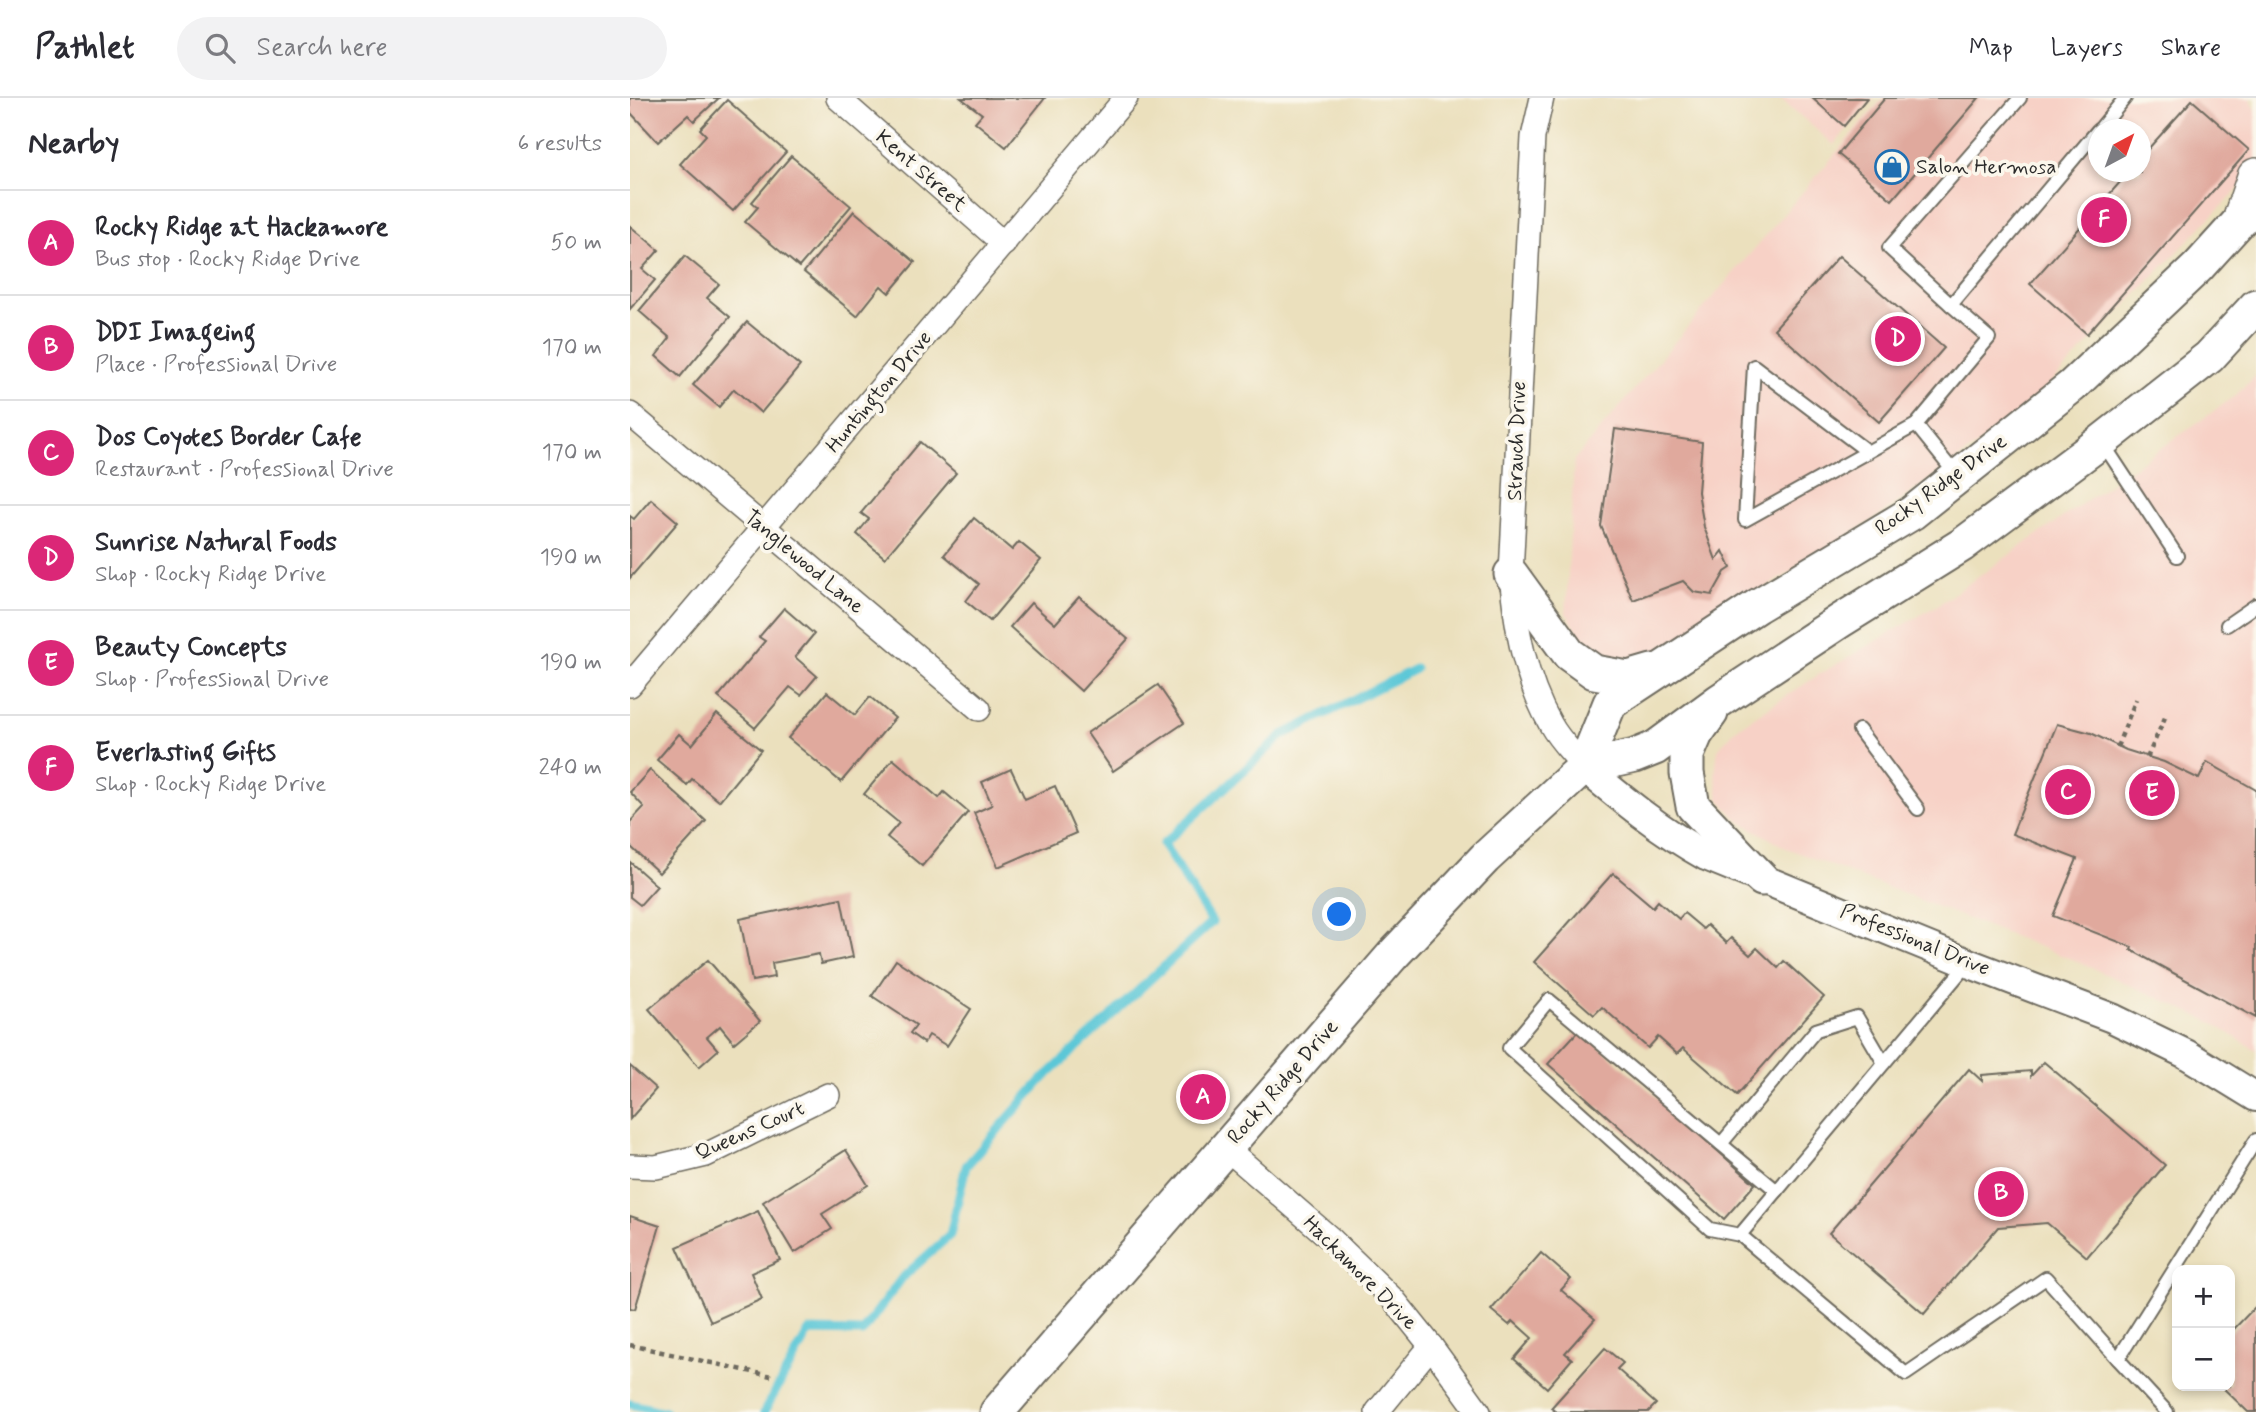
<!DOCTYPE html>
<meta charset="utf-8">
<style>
:root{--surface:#fff;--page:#f2f2f3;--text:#2b2b33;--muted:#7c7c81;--line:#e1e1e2;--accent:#db2777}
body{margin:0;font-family:Mynerve,sans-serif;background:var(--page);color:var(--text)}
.controls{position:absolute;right:21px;bottom:21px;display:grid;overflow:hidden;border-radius:14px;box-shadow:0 4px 10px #0003}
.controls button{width:63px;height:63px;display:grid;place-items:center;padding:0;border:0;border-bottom:2px solid var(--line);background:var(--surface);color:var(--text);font:35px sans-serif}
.compass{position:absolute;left:1458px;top:21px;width:63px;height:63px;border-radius:50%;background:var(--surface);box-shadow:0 4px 10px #0003;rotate:41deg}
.you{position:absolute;left:710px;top:817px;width:24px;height:24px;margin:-18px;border:5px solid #fff;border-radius:50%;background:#1a73e8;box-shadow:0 0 0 10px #1a73e833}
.badge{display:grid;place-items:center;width:46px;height:46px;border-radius:50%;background:var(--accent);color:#fff;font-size:23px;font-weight:700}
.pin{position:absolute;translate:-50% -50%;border:4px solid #fff;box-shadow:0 2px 7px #0006}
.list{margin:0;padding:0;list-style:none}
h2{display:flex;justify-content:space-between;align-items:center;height:91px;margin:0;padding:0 28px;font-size:30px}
h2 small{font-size:23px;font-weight:400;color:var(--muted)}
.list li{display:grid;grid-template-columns:46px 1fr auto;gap:21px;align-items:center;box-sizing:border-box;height:105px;padding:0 28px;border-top:2px solid var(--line)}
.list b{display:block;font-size:26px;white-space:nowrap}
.list p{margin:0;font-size:23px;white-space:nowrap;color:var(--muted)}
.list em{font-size:23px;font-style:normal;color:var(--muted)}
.icon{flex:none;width:38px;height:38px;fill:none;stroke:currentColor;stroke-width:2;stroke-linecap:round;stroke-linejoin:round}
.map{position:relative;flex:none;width:1626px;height:1314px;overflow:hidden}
header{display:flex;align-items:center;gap:42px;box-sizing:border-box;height:98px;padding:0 35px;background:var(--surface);border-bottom:2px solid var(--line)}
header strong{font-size:33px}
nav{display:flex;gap:38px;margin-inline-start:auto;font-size:24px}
.search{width:490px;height:63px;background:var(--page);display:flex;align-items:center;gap:18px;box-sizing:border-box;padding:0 24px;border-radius:38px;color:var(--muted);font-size:26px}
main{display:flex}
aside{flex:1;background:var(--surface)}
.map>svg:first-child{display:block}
.built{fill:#f7d1c6;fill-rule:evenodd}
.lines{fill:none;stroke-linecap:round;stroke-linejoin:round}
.stream{stroke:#5cc7d7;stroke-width:9}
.building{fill:#e0a99d}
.service-casing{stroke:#6e6a5e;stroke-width:16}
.minor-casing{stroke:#6e6a5e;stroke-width:26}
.tertiary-casing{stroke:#6e6a5e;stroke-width:32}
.secondary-casing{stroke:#6e6a5e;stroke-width:37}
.primary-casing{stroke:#6e6a5e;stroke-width:40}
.path{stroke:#6e6a5e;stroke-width:4.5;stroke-dasharray:5 5;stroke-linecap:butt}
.service{stroke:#fff;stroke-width:12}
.minor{stroke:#fff;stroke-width:23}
.tertiary{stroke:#fff;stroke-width:28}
.secondary{stroke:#fff;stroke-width:33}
.primary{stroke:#fff;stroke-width:37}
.labels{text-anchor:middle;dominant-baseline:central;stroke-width:7;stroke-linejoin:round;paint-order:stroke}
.poi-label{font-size:21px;fill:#2b2b2b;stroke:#fbf7ec;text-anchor:start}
.street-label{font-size:21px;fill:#2b2b2b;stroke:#fbf7ec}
</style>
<header>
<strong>Pathlet</strong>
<div class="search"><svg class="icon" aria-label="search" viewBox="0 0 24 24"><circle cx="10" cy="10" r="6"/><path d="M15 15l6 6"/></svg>Search here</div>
<nav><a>Map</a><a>Layers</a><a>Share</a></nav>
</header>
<main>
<aside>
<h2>Nearby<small>6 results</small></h2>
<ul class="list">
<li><span class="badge">A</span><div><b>Rocky Ridge at Hackamore</b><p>Bus stop · Rocky Ridge Drive</p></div><em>50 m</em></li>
<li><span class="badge">B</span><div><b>DDI Imageing</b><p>Place · Professional Drive</p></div><em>170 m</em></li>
<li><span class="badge">C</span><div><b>Dos Coyotes Border Cafe</b><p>Restaurant · Professional Drive</p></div><em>170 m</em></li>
<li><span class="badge">D</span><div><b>Sunrise Natural Foods</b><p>Shop · Rocky Ridge Drive</p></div><em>190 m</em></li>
<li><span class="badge">E</span><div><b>Beauty Concepts</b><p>Shop · Professional Drive</p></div><em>190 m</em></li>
<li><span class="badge">F</span><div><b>Everlasting Gifts</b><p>Shop · Rocky Ridge Drive</p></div><em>240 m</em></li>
</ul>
</aside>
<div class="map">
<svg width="1626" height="1314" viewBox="0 0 1626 1314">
<rect width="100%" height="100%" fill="#fbf7ec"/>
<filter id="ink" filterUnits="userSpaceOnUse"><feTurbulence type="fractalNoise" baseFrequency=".0143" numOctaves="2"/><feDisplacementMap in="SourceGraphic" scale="14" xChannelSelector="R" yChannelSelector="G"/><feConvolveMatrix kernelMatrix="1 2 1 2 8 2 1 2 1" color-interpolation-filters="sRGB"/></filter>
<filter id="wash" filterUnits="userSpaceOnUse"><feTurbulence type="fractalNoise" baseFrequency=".00686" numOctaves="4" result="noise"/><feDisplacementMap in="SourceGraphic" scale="28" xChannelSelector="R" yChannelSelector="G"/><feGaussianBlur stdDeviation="1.57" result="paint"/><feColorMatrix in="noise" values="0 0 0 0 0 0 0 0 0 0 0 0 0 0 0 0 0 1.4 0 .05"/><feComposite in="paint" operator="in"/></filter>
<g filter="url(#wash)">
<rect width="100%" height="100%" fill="#ebe0bd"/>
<g class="built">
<polygon points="1150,0 1244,0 1204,47"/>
<path d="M1253 0H1620L1626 12V63L1616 83 1391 316 1246 420 1033 555 985 562 954 543 936 515 944 362ZM1468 32H1510V74H1468Z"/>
<polygon points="1626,277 1626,952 1581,924 1451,865 1156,750 1109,723 1089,701 1085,675 1088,651 1106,631 1190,576 1308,507 1604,299"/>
</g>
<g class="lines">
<g class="stream">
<polyline points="0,1306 35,1314"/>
<polyline points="134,1314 179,1233 232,1234 272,1180 320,1137 336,1068 412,982 582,824 533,746 653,637 785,571"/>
</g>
</g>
<g id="blocks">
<g class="building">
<polygon points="0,0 89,0 64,23 58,17 28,44 0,14"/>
<polygon points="331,0 415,0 376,49 345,24 352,16"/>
<polygon points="1182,0 1237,0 1214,28"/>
<polygon points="1255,0 1349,0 1262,102 1208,56"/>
<polygon points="97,2 156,54 103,113 50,66 76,37 70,31"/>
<polygon points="1562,2 1619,52 1457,236 1400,186 1499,74 1510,74 1510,60"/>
<polygon points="161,58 221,108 169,169 115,124 128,109 122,104"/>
<polygon points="224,113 285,164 259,195 251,188 227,218 174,174"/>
<polygon points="0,128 29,152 12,171 25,182 0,211"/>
<polygon points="55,158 89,186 77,200 100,219 50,279 26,258 40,240 9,213"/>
<polygon points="1209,158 1314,250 1249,324 1144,231"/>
<polygon points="117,224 170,268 131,315 104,291 89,309 63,287"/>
<polygon points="985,331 1072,344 1068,394 1074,429 1086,462 1093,453 1101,470 1095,474 1082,497 1064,494 1053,483 1003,502 971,428"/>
<polygon points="290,344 326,375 255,460 227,436 239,421 231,415"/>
<polygon points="21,401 48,424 0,480 0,418 4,421"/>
<polygon points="344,420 382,452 389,444 411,462 360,523 336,503 349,486 314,457"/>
<polygon points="449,499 498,541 451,593 380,529 401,505 425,526"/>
<polygon points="154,510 184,536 165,559 187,578 171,597 160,589 125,630 88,599 135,543 129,539"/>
<polygon points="528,587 554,625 483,673 457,635"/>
<polygon points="197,594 225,617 240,599 265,620 211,684 158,640"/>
<polygon points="87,616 131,652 89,703 62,681 57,687 27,662 49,636 62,647"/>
<polygon points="1427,626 1461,635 1496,652 1534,664 1569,681 1577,664 1626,692 1626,920 1501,852 1502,849 1423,818 1447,761 1382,736"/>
<polygon points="263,661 309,700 314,694 338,714 292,768 257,739 269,725 234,696"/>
<polygon points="381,671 395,701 425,688 446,735 368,769 344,715 362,707 352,684"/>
<polygon points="20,672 76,723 29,775 0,748 0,724 14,709 0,694"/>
<polygon points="0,764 27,788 10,807 0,799"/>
<polygon points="983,775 1023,809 1028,803 1049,821 1054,815 1073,831 1077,827 1096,845 1101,840 1120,857 1127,850 1148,870 1154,863 1194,899 1107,997 1053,950 1047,956 1028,939 1018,950 972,909 964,917 904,864"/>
<polygon points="211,800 223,859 191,866 189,856 142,865 144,879 122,883 110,821"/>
<polygon points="78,862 130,923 104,945 90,928 77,939 88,952 69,969 19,911"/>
<polygon points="266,862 341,911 317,948 299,937 294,945 280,935 286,927 242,898"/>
<polygon points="950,931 1125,1086 1094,1121 918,966"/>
<polygon points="1414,964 1535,1067 1457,1159 1417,1125 1368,1129 1294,1216 1199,1135 1339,971 1352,983 1352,977 1401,973 1401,978"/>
<polygon points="0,968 26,991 0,1021"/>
<polygon points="216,1052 238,1087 192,1116 202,1131 164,1155 133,1104"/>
<polygon points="128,1113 150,1162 121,1175 132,1201 81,1224 47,1149"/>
<polygon points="0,1118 30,1128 5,1211 0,1210"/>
<polygon points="911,1155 941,1181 931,1192 965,1221 935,1255 942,1261 917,1290 884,1261 902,1240 883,1223 879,1227 861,1212"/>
<polygon points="1626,1208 1626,1314 1618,1314 1591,1288 1600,1288 1600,1235"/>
<polygon points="975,1250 993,1265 987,1271 1026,1306 1018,1314 926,1314 921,1310"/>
</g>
</g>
</g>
<g filter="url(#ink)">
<use href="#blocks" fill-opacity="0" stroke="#6e6a5e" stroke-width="2"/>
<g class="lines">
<g class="service-casing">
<g id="service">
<polyline points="1390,0 1259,150 1321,207 1468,32"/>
<polyline points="1469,32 1495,0"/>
<polyline points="1286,327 1327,378"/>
<polyline points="1472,344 1547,458"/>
<polyline points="1238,354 1124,268 1115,422 1286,327 1359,240 1321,207"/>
<polyline points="1597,527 1626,507"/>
<polyline points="1229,632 1288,711"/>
<polyline points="1338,865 1110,1137 1276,1276 1416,1180 1488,1261"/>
<polyline points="1091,1046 1186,932 1227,919 1254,965"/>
<polyline points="1110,1137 1080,1131 879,950 919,902 1147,1093"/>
<polyline points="1537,1314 1488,1261 1626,1042"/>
</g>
</g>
<g class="minor-casing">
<g id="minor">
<polyline points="208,0 374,146"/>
<path d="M912 0 903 39 881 476C886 529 894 580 921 627 929 642 943 655 954 669"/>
<polyline points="0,316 349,611"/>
<polyline points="0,587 496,0"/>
<polyline points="596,1050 701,1141 764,1202 801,1248 849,1314"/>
<polyline points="0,1068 26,1069 76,1057 198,997"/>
<polyline points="747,1314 801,1248"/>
</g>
</g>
<g class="tertiary-casing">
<path id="tertiary" d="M954 669C993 702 1031 733 1076 758L1338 865 1482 920 1556 956 1626 999"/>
</g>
<g class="secondary-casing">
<g id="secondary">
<polyline points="881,476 939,556 964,574 998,580 1022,573"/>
<polyline points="1081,615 1066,636 1057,657 1057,675 1063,708 1132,781"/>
<polyline points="954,669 1005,658 1025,650 1089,603 1210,523 1332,447 1472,343 1579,259 1626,208"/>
<polyline points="367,1314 762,858 855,760 954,669 980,605 1127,508 1282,415 1442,288 1568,169 1626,105"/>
</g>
</g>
<g class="primary-casing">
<polyline id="primary" points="1613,117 1626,79"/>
</g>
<g class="path">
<polyline points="1487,649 1506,601"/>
<polyline points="1517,660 1537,615"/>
<polyline points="0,1247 141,1278"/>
</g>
<use href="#service" class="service"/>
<use href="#minor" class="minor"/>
<use href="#tertiary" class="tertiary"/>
<use href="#secondary" class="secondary"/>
<use href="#primary" class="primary"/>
</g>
</g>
<defs>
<g id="shop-ring" transform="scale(1.75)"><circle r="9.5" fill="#fbf7ec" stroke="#1f6fb2" stroke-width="1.5"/><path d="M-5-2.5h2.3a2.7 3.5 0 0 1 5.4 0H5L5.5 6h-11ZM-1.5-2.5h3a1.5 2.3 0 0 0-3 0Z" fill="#1f6fb2"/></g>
</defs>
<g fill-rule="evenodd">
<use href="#shop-ring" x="1262" y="69"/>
</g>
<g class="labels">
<g class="poi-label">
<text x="1286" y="69">Salon Hermosa</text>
</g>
<g class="street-label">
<text transform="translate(291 73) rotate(41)">Kent Street</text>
<text transform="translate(249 294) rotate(-50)">Huntington Drive</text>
<text transform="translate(887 343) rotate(-88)">Strauch Drive</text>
<text transform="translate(1311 387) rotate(-36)">Rocky Ridge Drive</text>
<text transform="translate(174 464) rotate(40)">Tanglewood Lane</text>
<text transform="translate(1285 842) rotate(22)">Professional Drive</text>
<text transform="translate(653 984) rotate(-49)">Rocky Ridge Drive</text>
<text transform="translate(120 1033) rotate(-24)">Queens Court</text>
<text transform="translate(730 1175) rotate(45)">Hackamore Drive</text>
</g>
</g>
</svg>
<div class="controls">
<button>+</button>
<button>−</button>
</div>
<svg class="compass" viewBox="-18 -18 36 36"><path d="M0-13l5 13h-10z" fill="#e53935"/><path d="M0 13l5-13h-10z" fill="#7c7c81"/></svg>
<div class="you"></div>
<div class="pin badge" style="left:573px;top:999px">A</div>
<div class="pin badge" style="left:1371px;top:1096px">B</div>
<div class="pin badge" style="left:1438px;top:694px">C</div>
<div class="pin badge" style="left:1268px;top:241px">D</div>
<div class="pin badge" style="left:1522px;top:695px">E</div>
<div class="pin badge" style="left:1474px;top:122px">F</div>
</div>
</main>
